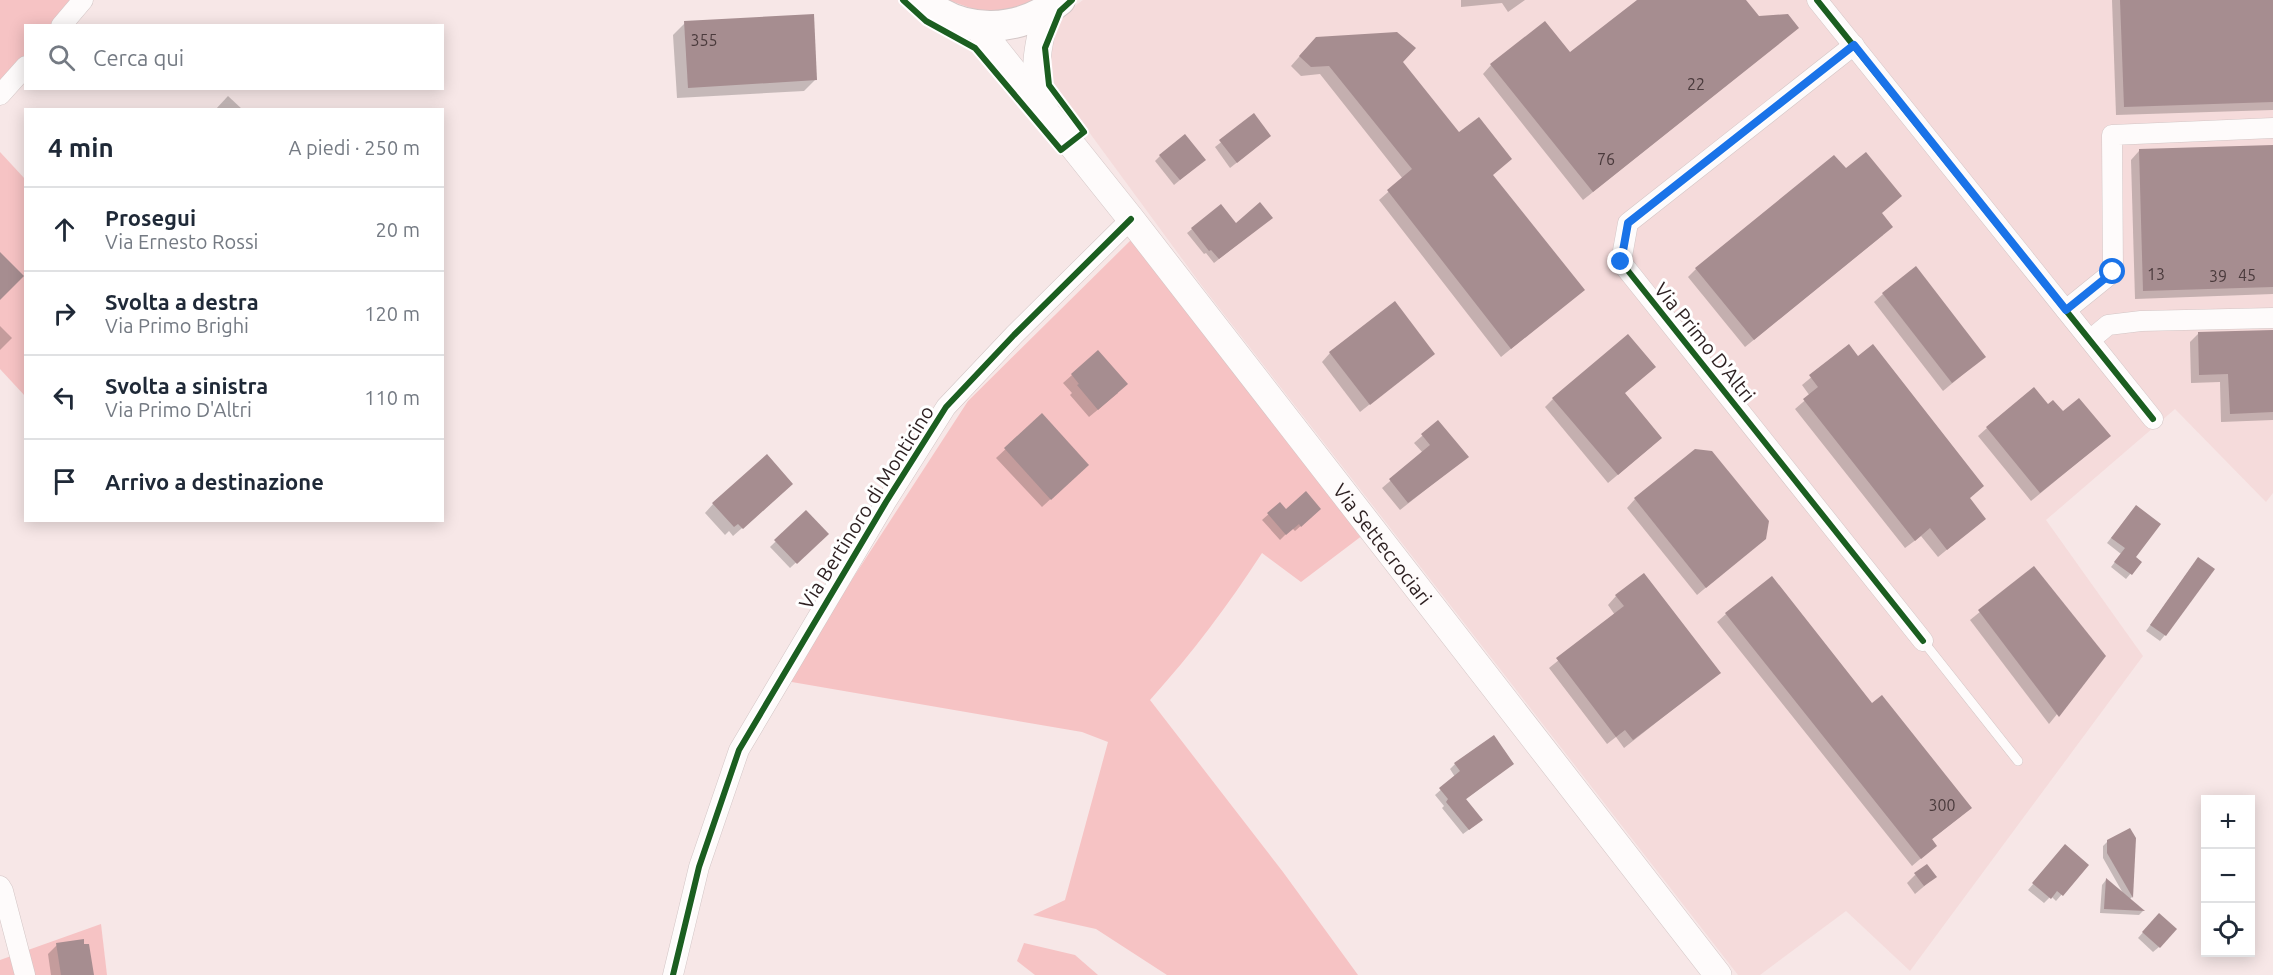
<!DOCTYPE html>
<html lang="it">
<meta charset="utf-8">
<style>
:root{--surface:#fff;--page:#f6f6f7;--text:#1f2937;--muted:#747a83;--line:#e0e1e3}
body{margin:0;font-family:Ubuntu,sans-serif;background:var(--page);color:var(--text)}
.controls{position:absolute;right:18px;bottom:18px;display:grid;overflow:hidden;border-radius:0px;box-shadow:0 3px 15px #0003}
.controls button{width:54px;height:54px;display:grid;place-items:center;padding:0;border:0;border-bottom:2px solid var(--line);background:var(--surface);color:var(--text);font:30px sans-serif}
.stop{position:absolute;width:18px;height:18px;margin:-14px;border:4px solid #1a73e8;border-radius:50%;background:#fff}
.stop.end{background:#1a73e8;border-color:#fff;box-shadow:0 2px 6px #0008}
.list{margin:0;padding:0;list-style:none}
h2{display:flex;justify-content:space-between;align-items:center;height:78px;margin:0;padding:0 24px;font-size:26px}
h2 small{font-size:20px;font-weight:400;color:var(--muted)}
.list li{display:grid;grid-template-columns:39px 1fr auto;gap:18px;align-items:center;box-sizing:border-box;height:84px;padding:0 24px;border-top:2px solid var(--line)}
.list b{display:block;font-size:22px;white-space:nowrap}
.list p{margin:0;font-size:20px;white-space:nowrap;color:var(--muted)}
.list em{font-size:20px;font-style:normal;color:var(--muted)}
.icon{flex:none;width:33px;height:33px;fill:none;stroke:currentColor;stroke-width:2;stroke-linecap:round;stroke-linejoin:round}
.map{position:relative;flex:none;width:2273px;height:975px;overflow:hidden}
.search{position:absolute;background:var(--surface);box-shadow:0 3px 15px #0003;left:24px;top:24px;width:420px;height:66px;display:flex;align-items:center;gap:15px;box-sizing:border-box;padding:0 21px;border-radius:0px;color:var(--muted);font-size:22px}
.panel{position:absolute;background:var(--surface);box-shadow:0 3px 15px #0003;left:24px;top:108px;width:420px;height:414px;border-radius:0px}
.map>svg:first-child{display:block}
.built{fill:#f5dbdb}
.green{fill:#f6c3c4}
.shadow{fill:#0003}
.building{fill:#a68d90}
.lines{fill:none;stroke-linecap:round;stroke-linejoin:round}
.service-casing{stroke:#d3c6c6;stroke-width:10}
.minor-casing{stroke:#d3c6c6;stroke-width:21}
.secondary-casing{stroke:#d3c6c6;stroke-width:28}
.primary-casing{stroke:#d3c6c6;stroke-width:32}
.service{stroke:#fefbfb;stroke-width:9}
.minor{stroke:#fefbfb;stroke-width:20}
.secondary{stroke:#fefbfb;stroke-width:27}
.primary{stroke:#fefbfb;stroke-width:30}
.cycleway-casing{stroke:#fff;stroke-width:10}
.cycleway{stroke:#1b5e20;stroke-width:6}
.route{stroke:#1a73e8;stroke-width:8}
.labels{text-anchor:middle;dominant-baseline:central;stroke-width:6;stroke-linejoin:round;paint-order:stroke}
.number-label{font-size:16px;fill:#4a3a3c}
.street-label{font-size:20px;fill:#2c1f20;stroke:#fff}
</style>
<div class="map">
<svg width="2273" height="975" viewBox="0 0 2273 975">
<rect width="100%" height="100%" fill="#f7e7e7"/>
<polygon class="built" points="1083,0 2273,0 2273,493 2266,502 2175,409 2046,520 2143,656 1910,971 1846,911 1760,975 1738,975 1202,286 1053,83 1051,39 1067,12"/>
<g class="green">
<polygon points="0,0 78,0 55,25 26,26 25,59 0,87"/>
<polygon points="948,0 1036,0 1008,11 979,11"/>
<polygon points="0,152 25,179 25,396 0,369"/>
<path d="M1132 239 1363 535 1301 582 1262 553C1227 607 1193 652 1150 700L1283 872 1358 975H1167L1096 929 1033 915 1065 900 1108 742 1082 732 786 681 968 401Z"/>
<polygon points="101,924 107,975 0,975 0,960"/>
<polygon points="1024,943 1075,955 1098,975 1035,975 1017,961"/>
</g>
<g class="shadow">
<polygon points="1461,0 1525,0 1508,12 1502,3 1461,7"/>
<polygon points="1640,0 1744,0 1758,17 1788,36 1583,200 1483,74 1491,65 1569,54"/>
<polygon points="2112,0 2273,0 2273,110 2116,115"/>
<polygon points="685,23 815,80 804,91 677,98 673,35"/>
<polygon points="1306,49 1401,62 1583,290 1501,357 1379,200 1403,179 1320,74 1301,76 1291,66"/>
<polygon points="228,96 243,110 215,110"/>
<polygon points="1254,116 1264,141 1230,168 1215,147"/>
<polygon points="2273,146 2273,294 2135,299 2131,160 2139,151"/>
<polygon points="1160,156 1198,165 1174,185 1155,161"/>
<polygon points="1221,206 1236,225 1266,222 1214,263 1206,253 1204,254 1187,233"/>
<polygon points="1881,213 1883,235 1745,347 1688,277 1696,269"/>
<polygon points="1883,294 1984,357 1943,391 1874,302"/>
<polygon points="0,326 12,338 0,350"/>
<polygon points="2273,331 2273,420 2221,422 2220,382 2191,383 2190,342 2198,334"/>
<polygon points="1849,346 1984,519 1938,557 1921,536 1905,548 1795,409 1810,396 1802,385"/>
<polygon points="1098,352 1118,393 1089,417 1070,395 1072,393 1063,383"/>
<polygon points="1330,353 1433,354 1360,412 1322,362"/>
<polygon points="1623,394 1652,446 1608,483 1545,407 1553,399"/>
<polygon points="2048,407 2062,413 2100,444 2031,501 1978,436 1987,428"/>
<polygon points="1042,415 1079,473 1042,507 996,458"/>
<polygon points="1438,422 1467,457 1400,510 1382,488 1423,453 1414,443"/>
<polygon points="783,492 733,536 729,531 725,535 705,513 713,504"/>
<polygon points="1635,499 1765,538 1697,595 1627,508"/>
<polygon points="1280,504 1286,511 1314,514 1295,531 1292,528 1280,540 1262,520"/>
<polygon points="2132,511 2134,557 2140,562 2126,579 2111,567 2121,554 2107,543"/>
<polygon points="806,512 827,534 790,568 770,547"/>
<polygon points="2193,565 2165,635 2160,641 2146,631"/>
<polygon points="2034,568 2104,656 2049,724 1970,620"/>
<polygon points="1616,596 1719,673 1624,748 1616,737 1607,744 1549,668 1615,615 1608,605"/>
<polygon points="1726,614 1872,705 1961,816 1931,840 1926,854 1912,866 1717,622"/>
<polygon points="1455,764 1512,764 1465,800 1475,825 1463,834 1442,808 1444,806 1435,795 1455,777 1450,769"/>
<polygon points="2135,839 2132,897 2129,900 2143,911 2139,915 2100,913 2102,885 2106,880 2124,895 2103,858 2103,846 2108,841"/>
<polygon points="2060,852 2087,865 2056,901 2051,896 2044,903 2028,890"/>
<polygon points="1915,875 1935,877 1915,894 1907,883"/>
<polygon points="2153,921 2159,947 2153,952 2138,938"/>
<polygon points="57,945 93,975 51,975 48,954"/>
</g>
<g class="building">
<polygon points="1637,0 1746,0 1759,16 1788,14 1799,28 1593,192 1490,64 1545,21 1570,52"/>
<polygon points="2120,0 2273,0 2273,102 2124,107"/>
<polygon points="814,14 817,80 688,88 684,21"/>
<polygon points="1397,32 1416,48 1403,62 1459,132 1479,117 1512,159 1493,175 1585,290 1511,349 1387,190 1412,169 1329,66 1311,67 1299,56 1316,37"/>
<polygon points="1254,113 1271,136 1237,163 1219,140"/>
<polygon points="1185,134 1206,160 1180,180 1159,155"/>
<polygon points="2273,145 2273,287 2143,291 2139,149"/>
<polygon points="1866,152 1902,196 1882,213 1893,227 1754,340 1695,268 1834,155 1846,168"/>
<polygon points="1260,202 1273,218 1219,259 1211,250 1209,251 1191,228 1221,204 1236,223"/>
<polygon points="0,252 24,276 0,300"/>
<polygon points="1916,266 1986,357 1952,383 1882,293"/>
<polygon points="1395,301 1435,354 1370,405 1329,352"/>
<polygon points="2273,330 2273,412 2230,414 2228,374 2199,375 2198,332"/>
<polygon points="1628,334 1656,367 1625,393 1662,438 1618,475 1552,398"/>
<polygon points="1849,344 1858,356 1873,344 1984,486 1970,498 1986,519 1947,550 1930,528 1915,541 1803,399 1818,387 1809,375"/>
<polygon points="1098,350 1128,384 1098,410 1077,385 1079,384 1071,374"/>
<polygon points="2034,387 2048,404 2053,400 2063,411 2079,398 2111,436 2040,493 1986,427"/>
<polygon points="1042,413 1089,465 1051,500 1004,448"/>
<polygon points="1438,420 1469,457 1408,503 1389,479 1430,445 1421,434"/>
<polygon points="1695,449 1712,451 1769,521 1766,539 1706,588 1634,498"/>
<polygon points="767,454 793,484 743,529 738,524 734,527 712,503"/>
<polygon points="1306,491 1321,509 1301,527 1299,524 1286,535 1267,513 1280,502 1286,509"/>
<polygon points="2136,505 2161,524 2136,557 2142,562 2132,575 2114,562 2125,548 2111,538"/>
<polygon points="806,510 829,534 797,564 774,540"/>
<polygon points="2198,557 2215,569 2166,636 2150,625"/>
<polygon points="2034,566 2106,656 2059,717 1978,610"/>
<polygon points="1644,573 1721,673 1633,740 1625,730 1616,737 1556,658 1624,606 1615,595"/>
<polygon points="1772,576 1872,703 1882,695 1972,808 1932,839 1937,846 1921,859 1725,613"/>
<polygon points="1494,735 1514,764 1466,799 1483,820 1469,830 1446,802 1448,799 1439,788 1460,771 1454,763"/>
<polygon points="2130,828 2136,838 2133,898 2107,853 2107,840"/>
<polygon points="2065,844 2089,865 2063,896 2057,891 2051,899 2032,883"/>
<polygon points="1927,864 1937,877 1924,886 1914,873"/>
<polygon points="2106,878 2145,911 2104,909"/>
<polygon points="2159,913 2177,929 2160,948 2142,932"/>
<polygon points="84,939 84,944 89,944 94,975 61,975 56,943"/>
</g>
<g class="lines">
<g class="service-casing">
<polyline id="service" points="1923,641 2018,761"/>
</g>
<g class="minor-casing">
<g id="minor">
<polyline points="1817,0 2153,419"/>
<polyline points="61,26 83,0"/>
<polyline points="1854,45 1628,223 1621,262 1923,641"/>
<polyline points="0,95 26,66"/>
<polyline points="2066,310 2113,272 2112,135 2273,128"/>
<polyline points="2090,340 2108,325 2141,321 2273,318"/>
<polyline points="0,886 3,891 25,975"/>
<polyline points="673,975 699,867 739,750 886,502 946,407 1014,335 1131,219"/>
</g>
</g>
<g class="secondary-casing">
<g id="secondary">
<path id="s1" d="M977 26 1131 219 1718 975"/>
<path d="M1044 106C1031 69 1038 48 1046 12"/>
</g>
</g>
<g class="primary-casing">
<path id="primary" d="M923 0C962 36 1021 33 1060 0"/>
</g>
<use href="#service" class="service"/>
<use href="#minor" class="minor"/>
<use href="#secondary" class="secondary"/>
<use href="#primary" class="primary"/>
<g class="cycleway-casing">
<g id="cycleway">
<polyline points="903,0 926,21 975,48 1061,150 1084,132 1049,85 1045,48 1060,11 1072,0"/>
<polyline points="1817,0 2153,419"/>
<polyline points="1854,45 1628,223 1621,262 1923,641"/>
<polyline points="673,975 699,867 739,750 886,502 946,407 1014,335 1131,219"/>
</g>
</g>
<use href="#cycleway" class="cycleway"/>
</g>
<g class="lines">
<polyline class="route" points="1621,262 1628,223 1854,45 2066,310 2113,272"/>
</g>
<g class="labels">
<g class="number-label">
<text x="704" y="40">355</text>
<text x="1696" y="84">22</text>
<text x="1606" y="159">76</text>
<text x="2156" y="274">13</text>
<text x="2247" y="275">45</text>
<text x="2218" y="276">39</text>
<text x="1942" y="805">300</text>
</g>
<g class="street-label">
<text transform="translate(1705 342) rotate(51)">Via Primo D'Altri</text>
<text transform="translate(866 507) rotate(-58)">Via Bertinoro di Monticino</text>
<text stroke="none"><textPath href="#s1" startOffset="658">Via Settecrociari</textPath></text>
</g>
</g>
</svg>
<div class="controls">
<button>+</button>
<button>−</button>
<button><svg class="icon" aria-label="locate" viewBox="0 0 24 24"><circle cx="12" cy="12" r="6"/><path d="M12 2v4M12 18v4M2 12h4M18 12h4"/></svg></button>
</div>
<div class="stop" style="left:2113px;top:272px"></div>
<div class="stop end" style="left:1621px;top:262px"></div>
<div class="search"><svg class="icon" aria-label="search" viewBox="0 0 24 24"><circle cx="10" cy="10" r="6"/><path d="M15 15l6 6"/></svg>Cerca qui</div>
<section class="panel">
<h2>4 min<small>A piedi · 250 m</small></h2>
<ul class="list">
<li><svg class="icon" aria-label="ahead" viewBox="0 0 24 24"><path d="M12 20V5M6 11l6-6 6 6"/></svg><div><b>Prosegui</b><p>Via Ernesto Rossi</p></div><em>20 m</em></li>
<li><svg class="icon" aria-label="right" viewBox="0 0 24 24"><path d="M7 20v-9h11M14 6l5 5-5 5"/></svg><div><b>Svolta a destra</b><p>Via Primo Brighi</p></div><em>120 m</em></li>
<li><svg class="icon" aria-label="left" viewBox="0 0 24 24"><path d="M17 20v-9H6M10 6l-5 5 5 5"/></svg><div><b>Svolta a sinistra</b><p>Via Primo D'Altri</p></div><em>110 m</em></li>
<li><svg class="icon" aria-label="arrive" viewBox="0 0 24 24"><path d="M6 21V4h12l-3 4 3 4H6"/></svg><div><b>Arrivo a destinazione</b></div></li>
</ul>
</section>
</div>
